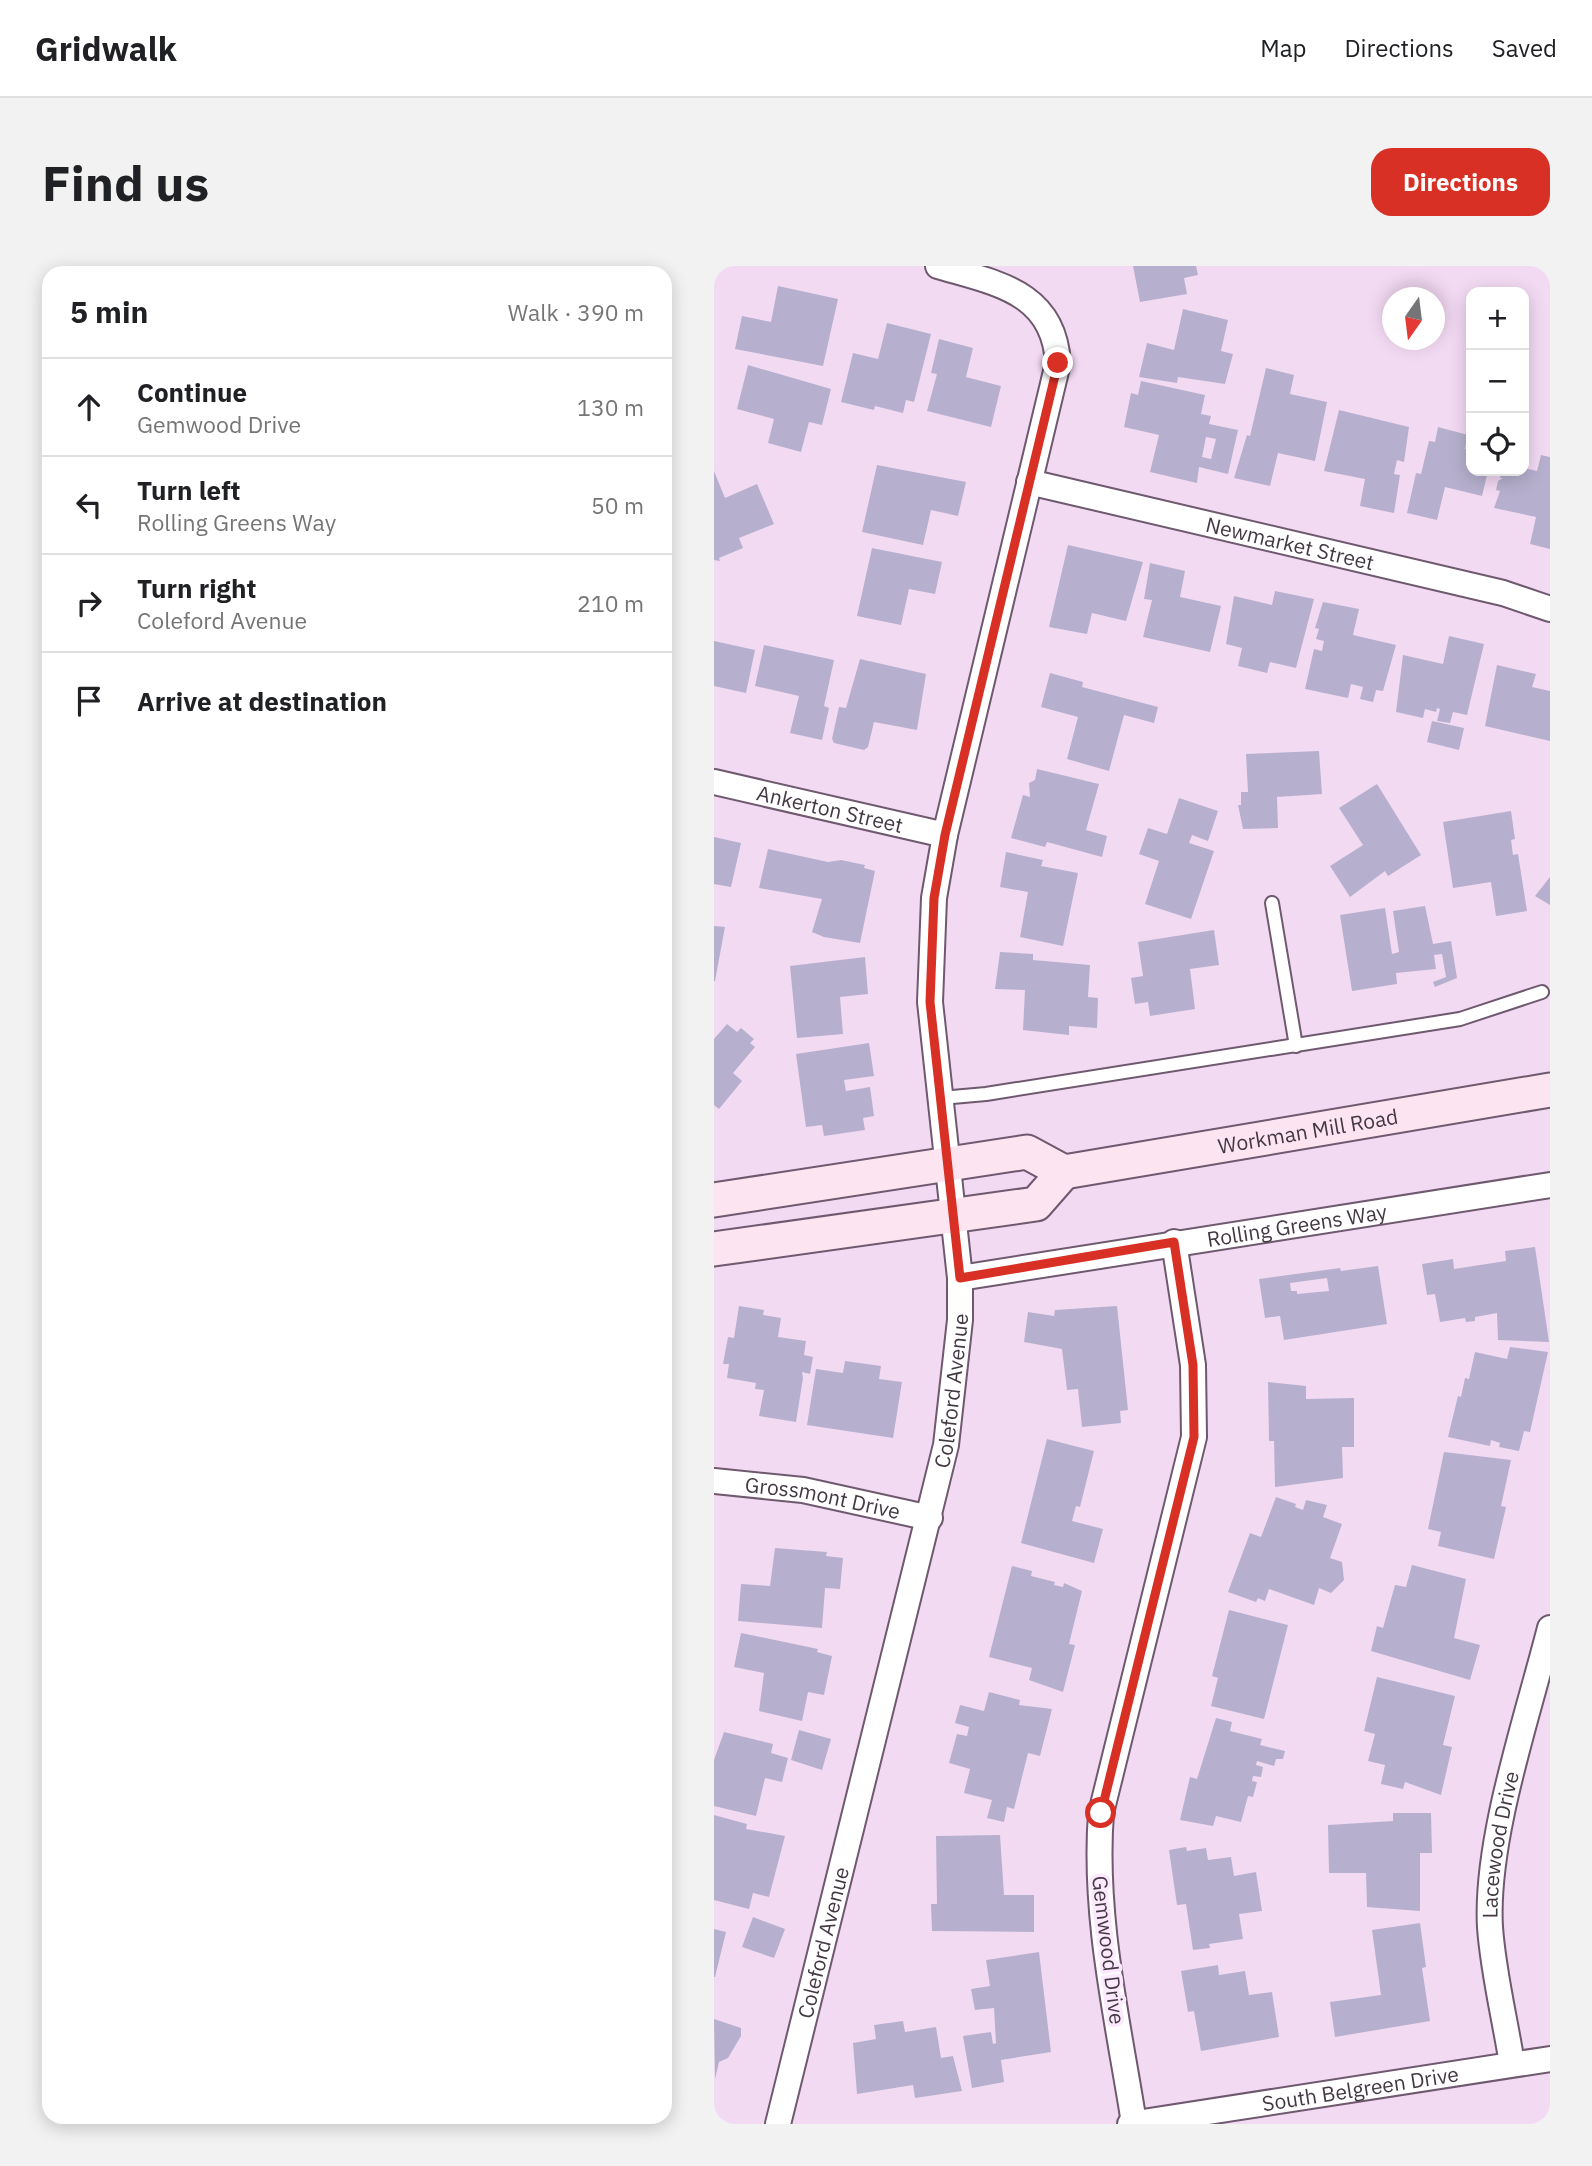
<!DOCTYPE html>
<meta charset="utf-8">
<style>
:root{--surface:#fff;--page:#f2f2f2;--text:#202124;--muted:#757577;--line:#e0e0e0;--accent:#d93025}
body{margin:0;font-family:"IBM Plex Sans",sans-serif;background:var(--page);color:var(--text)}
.controls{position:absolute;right:21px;top:21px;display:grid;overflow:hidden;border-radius:14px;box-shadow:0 4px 18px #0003}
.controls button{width:63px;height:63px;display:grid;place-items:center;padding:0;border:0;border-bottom:2px solid var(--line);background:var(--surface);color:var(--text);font:35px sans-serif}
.compass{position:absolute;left:668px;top:21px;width:63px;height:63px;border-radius:50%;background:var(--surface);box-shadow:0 4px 18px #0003;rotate:194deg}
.stop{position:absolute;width:21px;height:21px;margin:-16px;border:5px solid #d93025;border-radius:50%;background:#fff}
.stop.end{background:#d93025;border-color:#fff;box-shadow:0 2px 7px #0008}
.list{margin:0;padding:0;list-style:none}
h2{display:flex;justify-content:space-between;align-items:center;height:91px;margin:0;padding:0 28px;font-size:30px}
h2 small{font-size:23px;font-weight:400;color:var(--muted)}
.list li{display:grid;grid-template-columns:46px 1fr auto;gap:21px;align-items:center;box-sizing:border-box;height:98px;padding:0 28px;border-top:2px solid var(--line)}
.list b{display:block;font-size:26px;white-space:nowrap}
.list p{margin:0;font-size:23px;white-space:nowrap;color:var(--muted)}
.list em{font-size:23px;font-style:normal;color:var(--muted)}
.icon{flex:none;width:38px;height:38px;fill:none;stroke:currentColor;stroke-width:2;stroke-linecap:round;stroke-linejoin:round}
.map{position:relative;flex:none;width:836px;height:1858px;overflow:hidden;border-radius:21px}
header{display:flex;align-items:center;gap:42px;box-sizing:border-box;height:98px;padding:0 35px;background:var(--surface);border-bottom:2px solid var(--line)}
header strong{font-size:33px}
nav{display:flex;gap:38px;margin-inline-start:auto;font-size:24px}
.intro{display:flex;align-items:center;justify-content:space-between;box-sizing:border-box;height:168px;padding:0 42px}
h1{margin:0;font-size:49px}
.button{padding:18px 32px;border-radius:21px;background:var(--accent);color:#fff;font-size:24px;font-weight:700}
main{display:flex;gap:42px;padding:0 42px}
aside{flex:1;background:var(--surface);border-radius:21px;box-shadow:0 4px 18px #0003}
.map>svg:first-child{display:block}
.building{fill:#b6b0ce;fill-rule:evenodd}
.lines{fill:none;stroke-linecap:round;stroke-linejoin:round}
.lane-casing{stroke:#6e596e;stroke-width:16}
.street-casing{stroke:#6e596e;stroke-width:28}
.secondary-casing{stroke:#6e596e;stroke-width:37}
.lane{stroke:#fff;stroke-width:12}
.street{stroke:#fff;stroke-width:24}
.secondary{stroke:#fce4f1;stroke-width:33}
.route{stroke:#d93025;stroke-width:9}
.labels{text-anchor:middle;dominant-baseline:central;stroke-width:7;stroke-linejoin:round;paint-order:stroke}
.street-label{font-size:21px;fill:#433943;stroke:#fde9fd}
</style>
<header>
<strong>Gridwalk</strong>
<nav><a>Map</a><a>Directions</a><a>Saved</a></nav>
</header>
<div class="intro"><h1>Find us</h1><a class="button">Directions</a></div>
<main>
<aside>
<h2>5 min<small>Walk · 390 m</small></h2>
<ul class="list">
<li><svg class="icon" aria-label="ahead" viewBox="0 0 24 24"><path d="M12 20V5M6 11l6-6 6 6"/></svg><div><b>Continue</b><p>Gemwood Drive</p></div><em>130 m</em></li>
<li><svg class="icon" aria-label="left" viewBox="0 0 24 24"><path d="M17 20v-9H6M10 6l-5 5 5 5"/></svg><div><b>Turn left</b><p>Rolling Greens Way</p></div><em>50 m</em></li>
<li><svg class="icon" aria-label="right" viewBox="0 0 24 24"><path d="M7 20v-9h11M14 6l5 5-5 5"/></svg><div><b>Turn right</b><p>Coleford Avenue</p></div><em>210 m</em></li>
<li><svg class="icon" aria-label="arrive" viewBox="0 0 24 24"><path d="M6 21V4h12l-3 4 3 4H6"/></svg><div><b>Arrive at destination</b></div></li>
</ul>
</aside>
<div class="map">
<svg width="836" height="1858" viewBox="0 0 836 1858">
<rect width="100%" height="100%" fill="#f3daf3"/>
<g class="building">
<polygon points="419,0 482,0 484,9 470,12 473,28 426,36"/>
<polygon points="64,20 124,33 109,100 21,83 28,50 57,56"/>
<polygon points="469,43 514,54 507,85 519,88 511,118 464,111 463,117 425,111 433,77 460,84"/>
<polygon points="173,57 217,68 200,136 192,134 189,147 161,140 160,144 127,136 139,87 164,93"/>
<polygon points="225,73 259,82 252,111 287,120 277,161 213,145 223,108 217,107"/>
<polygon points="34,99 117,123 108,159 95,156 87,186 54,177 60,153 23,143"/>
<polygon points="552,102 580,109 576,128 613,136 601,195 564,187 556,220 520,212 533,169 536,170"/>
<path d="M427 115 491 129 487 148 497 150 495 158 524 164 514 208 485 201 483 217 436 206 445 169 410 161 417 127 424 129ZM492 171 502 173 497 193 488 191Z"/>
<polygon points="625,144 695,161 690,196 683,194 680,208 686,209 680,247 646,240 651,213 610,205"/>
<polygon points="724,161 754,169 751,183 757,185 757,205 774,205 768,230 731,221 723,254 693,247 702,207 707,208 715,175 721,176"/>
<polygon points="827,189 836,191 836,283 816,278 822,251 780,242 786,225 782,224 784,215 789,212 786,212 788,205 810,205 810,202 823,205"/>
<polygon points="163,199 252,216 244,250 217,244 209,279 148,266"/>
<polygon points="0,205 11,232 43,218 60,258 25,272 29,282 5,292 6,295 0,294"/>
<polygon points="354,279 429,296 412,355 378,347 373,368 335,361"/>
<polygon points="158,282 228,296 221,328 195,323 187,359 143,350"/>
<polygon points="436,297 471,305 466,331 507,340 496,386 429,371 438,334 430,333"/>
<polygon points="561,325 600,333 582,402 556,396 553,407 524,400 528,382 512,378 520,330 558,339"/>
<polygon points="609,336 645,343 639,369 682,379 669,425 662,424 659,436 646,433 649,421 637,418 634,432 591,423 600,383 608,385 610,375 602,373 605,363 601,362"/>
<polygon points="735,370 770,378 753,449 739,446 736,457 723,455 726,443 723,442 722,446 711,443 709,452 682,446 689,389 729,398"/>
<polygon points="0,375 41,384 32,427 0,420"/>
<polygon points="50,379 120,394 110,440 115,442 108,474 76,467 85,430 41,420"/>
<polygon points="146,393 212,408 203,464 160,456 154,481 150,484 120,477 118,473 125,441 132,442"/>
<polygon points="783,399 822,408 818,421 836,425 836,475 771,460"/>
<polygon points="336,407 369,416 368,421 444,441 440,457 410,449 395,505 353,493 364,451 327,441"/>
<polygon points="718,455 750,462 745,484 713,476"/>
<polygon points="605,485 608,528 563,531 564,562 529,563 524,539 527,539 527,526 534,526 532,488"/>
<polygon points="323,503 385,518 372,564 393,570 388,591 333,576 331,581 297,572 309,529 316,531 315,517 321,514"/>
<polygon points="663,518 707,589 674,610 671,605 636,631 616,600 649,579 625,542"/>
<polygon points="465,532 504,545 494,575 478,569 475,577 500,585 477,653 431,638 445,595 425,588 434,562 453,568"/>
<polygon points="797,545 801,573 797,574 799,589 804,588 813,645 782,650 777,616 739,622 729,556"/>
<polygon points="0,571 27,577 17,621 0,618"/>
<polygon points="54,583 114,596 127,594 151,599 150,602 161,605 146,677 110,671 98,666 108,633 45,622"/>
<polygon points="292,586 329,594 327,600 364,607 349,680 306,671 314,626 286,621"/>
<polygon points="836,611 836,639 821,630"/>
<polygon points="711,640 719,678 737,675 743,712 721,721 719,716 732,711 728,688 720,689 722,703 682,707 683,718 638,725 626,649 671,642 678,688 685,686 679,645"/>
<polygon points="0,660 11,661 1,715 0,715"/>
<polygon points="500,664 505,699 476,703 481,743 436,750 434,736 421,738 417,712 429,710 424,676"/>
<polygon points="286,686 319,688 319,694 376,699 374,731 384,732 383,762 355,760 355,769 309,764 311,724 281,723"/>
<polygon points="151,691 154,728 126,731 129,768 83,772 76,700"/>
<polygon points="13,758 23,766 27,762 40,773 36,777 41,781 19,807 28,815 5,843 0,839 0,773"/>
<polygon points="155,777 160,810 130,814 132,825 156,821 160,850 149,852 151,864 110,870 108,859 92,861 82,788"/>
<polygon points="821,981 835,1076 784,1074 783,1047 761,1051 761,1055 752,1056 751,1052 726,1056 721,1028 713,1029 708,998 739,993 740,1003 792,995 791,985"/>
<path d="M664 1000 673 1058 570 1074 566 1050 551 1052 545 1013 626 1002 627 1005ZM613 1012 615 1025 583 1028V1025H577L576 1017Z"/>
<polygon points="25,1040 50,1044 49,1049 67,1052 64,1071 92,1075 90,1089 99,1091 96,1108 88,1106 89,1112 82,1156 45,1150 50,1124 41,1123 42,1117 13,1112 15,1098 9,1098 14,1071 20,1072"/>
<polygon points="403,1040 414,1144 406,1145 407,1157 368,1161 364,1123 353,1124 348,1083 310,1076 314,1046 340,1050 341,1044"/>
<polygon points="796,1081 834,1086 816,1166 810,1165 805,1185 785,1181 786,1177 777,1174 776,1180 734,1171 744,1130 747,1131 751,1112 755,1113 761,1086 793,1093"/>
<polygon points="131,1095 167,1100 165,1113 188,1116 179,1172 93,1159 102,1103 129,1107"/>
<polygon points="554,1116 592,1120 592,1133 640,1132 640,1181 628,1181 629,1212 561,1221 560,1175 555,1175"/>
<polygon points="333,1173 380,1185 366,1241 362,1240 358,1255 389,1263 380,1297 307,1277"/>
<polygon points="730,1186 797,1194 787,1240 792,1241 780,1293 724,1280 727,1266 714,1263"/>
<polygon points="562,1231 582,1238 581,1241 589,1244 592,1234 613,1239 609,1251 628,1258 616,1292 628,1296 630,1314 617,1327 605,1322 600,1339 555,1323 551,1335 544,1332 542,1336 514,1326 536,1267 547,1271"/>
<polygon points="61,1282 113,1286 112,1290 129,1292 126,1323 111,1322 108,1362 24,1355 27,1318 56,1320"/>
<polygon points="698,1299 752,1313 740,1372 766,1379 756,1414 657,1385 663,1360 669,1362 681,1319 692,1321"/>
<polygon points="298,1300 318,1305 317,1310 341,1316 340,1319 349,1321 350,1317 368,1325 355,1378 361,1379 349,1426 315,1414 318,1402 275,1391"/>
<polygon points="515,1344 574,1359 550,1453 497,1440 504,1412 498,1410"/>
<polygon points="27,1367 104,1383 103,1386 118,1390 110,1429 94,1426 88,1455 45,1445 50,1407 20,1401"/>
<polygon points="663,1411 741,1430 729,1479 738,1481 727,1529 691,1516 689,1523 667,1518 671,1499 654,1495 661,1468 650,1465"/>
<polygon points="275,1426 306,1434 305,1439 338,1443 326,1490 314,1487 300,1543 293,1541 290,1556 273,1552 278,1534 250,1527 256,1503 235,1497 243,1468 253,1470 255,1461 241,1457 246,1439 270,1445"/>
<polygon points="502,1452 518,1456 516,1465 548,1473 546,1479 571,1485 569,1493 562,1493 560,1500 543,1495 542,1499 549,1501 547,1511 539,1510 538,1515 543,1516 539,1531 534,1530 527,1556 502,1550 499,1560 466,1554 476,1511 483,1513"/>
<polygon points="85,1464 117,1473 108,1504 77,1494"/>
<polygon points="10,1466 59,1478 57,1487 74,1492 68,1516 51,1512 42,1550 0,1540 0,1494"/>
<polygon points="679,1547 717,1547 718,1587 706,1587 706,1645 653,1641 652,1607 615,1607 614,1559 679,1555"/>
<polygon points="0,1549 33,1558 32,1563 71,1570 55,1631 39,1627 35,1643 0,1634"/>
<polygon points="286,1569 290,1629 320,1629 320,1666 218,1665 217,1638 223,1638 222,1570"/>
<polygon points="472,1581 473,1585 492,1582 494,1594 517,1591 520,1610 542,1606 548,1645 525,1648 529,1673 495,1678 496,1682 479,1684 472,1638 463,1639 455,1584"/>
<polygon points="39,1651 71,1663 60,1692 28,1681"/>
<polygon points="706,1657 712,1701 708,1702 716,1755 621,1771 616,1736 667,1729 658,1664"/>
<polygon points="0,1663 12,1666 1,1711 0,1711"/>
<polygon points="325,1686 337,1786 287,1794 290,1816 258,1822 249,1770 277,1766 279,1778 282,1777 280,1742 261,1744 257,1723 276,1720 272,1694"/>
<polygon points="504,1699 505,1709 531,1705 535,1729 558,1726 565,1771 487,1785 480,1745 474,1746 467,1705"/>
<polygon points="0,1753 27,1762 27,1770 14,1792 5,1796 1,1813"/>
<polygon points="189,1755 191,1766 222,1761 227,1792 239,1790 248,1825 201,1832 199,1819 143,1828 139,1777 162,1773 160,1759"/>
</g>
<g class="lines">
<g class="lane-casing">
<g id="lane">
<polyline points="558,637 582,780"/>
<polyline points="227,832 272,828 746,753 828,726"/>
</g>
</g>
<g class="street-casing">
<g id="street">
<path id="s1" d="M315 216 789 327 836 343"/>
<path id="s2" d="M0 516 231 569"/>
<path id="s3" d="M246 1012 836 919"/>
<path id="s4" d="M0 1215 89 1224 216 1252"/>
<path id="s5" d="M798 1798C791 1753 779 1706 776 1661 771 1574 814 1449 836 1362"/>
<path d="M420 1857C404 1755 379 1651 387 1547L480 1171 479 1099 460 976"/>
<path id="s6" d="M64 1858 232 1179 246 1054V1012L216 736 220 632 231 569 344 97C340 25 281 17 224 0"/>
<path id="s7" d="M416 1858 836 1793"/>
</g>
</g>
<g class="secondary-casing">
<g id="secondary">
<path id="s8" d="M0 934 313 886 350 906 836 824"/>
<polyline points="0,983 322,938 350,906"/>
</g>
</g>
<use href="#lane" class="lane"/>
<use href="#street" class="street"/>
<use href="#secondary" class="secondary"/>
</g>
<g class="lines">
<polyline class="route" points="344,97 231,569 220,632 216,736 246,1012 460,976 479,1099 480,1171 387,1547"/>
</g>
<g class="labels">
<g class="street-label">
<text stroke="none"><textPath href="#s1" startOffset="268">Newmarket Street</textPath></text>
<text stroke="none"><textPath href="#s2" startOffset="119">Ankerton Street</textPath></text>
<text stroke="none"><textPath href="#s8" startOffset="606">Workman Mill Road</textPath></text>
<text stroke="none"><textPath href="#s3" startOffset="341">Rolling Greens Way</textPath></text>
<text stroke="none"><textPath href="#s6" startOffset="754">Coleford Avenue</textPath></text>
<text stroke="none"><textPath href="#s4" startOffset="110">Grossmont Drive</textPath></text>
<text stroke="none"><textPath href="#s5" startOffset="222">Lacewood Drive</textPath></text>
<text stroke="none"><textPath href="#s6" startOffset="187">Coleford Avenue</textPath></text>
<text transform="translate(395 1684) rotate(83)">Gemwood Drive</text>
<text stroke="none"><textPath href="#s7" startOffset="233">South Belgreen Drive</textPath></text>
</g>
</g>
</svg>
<div class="controls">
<button>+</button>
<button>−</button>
<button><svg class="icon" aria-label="locate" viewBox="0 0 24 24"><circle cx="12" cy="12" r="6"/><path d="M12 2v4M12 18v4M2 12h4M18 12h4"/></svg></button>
</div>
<svg class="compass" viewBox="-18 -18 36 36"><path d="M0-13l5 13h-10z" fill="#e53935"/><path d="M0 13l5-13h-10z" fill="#757577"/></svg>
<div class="stop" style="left:387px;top:1547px"></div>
<div class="stop end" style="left:344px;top:97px"></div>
</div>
</main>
